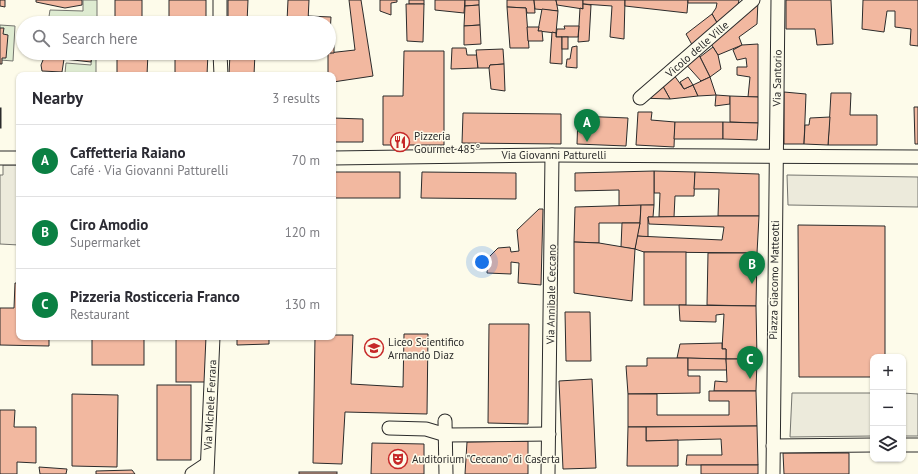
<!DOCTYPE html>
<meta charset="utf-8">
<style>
:root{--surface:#fff;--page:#f2f2f3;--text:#2b2b33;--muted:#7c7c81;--line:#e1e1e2;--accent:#0b8043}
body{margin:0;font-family:"PT Sans",sans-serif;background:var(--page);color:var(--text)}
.controls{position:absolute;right:12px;bottom:12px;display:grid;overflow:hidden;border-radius:8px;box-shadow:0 1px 3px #0004}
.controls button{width:36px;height:36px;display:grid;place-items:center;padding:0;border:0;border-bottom:1px solid var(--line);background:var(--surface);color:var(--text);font:20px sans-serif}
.you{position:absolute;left:482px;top:262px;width:14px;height:14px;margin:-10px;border:3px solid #fff;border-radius:50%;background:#1a73e8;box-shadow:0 0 0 6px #1a73e833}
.badge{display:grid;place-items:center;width:26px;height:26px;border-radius:50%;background:var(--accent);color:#fff;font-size:13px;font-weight:700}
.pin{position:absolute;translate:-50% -33px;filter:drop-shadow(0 1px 2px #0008)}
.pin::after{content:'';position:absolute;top:21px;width:14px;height:12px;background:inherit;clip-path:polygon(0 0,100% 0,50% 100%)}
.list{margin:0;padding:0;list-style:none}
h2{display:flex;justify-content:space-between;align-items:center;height:52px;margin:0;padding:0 16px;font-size:17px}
h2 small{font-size:13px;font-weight:400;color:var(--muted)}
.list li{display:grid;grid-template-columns:26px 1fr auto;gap:12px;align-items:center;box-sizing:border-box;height:72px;padding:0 16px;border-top:1px solid var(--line)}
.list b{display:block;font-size:15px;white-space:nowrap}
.list p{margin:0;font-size:13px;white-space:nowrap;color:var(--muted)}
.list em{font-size:13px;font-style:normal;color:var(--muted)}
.icon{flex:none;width:22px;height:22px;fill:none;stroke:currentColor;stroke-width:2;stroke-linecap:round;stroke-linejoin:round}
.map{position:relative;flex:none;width:918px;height:474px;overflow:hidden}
.search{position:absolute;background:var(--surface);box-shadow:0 1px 3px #0004;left:16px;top:16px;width:320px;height:44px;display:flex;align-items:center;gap:10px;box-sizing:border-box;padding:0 14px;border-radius:22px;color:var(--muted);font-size:15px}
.panel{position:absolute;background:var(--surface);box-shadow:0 1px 3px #0004;left:16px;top:72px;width:320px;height:268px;border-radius:8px}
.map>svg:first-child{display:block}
.green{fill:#deebd1;stroke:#74746e}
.parking{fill:#eceadb;stroke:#74746e}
.building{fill:#f2b8a0;stroke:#2b2b2b}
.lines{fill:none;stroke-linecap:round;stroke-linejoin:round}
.minor-casing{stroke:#2b2b2b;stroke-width:15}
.minor{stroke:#fdfbea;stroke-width:13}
.labels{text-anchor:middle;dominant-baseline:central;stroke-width:3;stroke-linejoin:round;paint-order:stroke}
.street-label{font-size:11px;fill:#2b2b2b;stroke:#fdfbea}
.poi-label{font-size:11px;fill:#2b2b2b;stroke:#fdfbea;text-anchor:start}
</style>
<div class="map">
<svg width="918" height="474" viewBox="0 0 918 474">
<rect width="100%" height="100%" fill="#fdfbea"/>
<g class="green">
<polygon points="83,0 97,0 97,23 48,23 50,10 83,11"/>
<polygon points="0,25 15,26 13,61 0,60"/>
<polygon points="92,53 96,53 96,75 58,75 65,73 66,63 91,65"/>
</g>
<g class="parking">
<polygon points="3,165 19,165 19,245 0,244 0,175 3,175"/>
<polygon points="787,175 918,177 918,207 788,205"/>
<polygon points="792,393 873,393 873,436 790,437"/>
<polygon points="903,393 918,394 918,436 903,436"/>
</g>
<g class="building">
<polygon points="0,0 5,0 5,7 0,6"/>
<polygon points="36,0 82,0 82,5 65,8 36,2"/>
<rect x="115" y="0" width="27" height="23"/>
<rect x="169" y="0" width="37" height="23"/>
<polygon points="228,0 248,0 247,23 228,23"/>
<polygon points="288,0 309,0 308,21 287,21"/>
<polygon points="349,0 361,0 373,76 333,82 333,75 328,75 328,53 355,50"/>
<polygon points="380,0 397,0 397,2 391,3 391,15 380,11"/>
<rect x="409" y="0" width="15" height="4"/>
<polygon points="435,0 465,0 464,13 435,10"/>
<polygon points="465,0 479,0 479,5 465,6"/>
<polygon points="507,0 534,0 535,13 527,13 526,8 507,7"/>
<polygon points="534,0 556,0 558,11 535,9"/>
<polygon points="556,0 583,0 583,9 557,5"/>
<polygon points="583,0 625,0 624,39 610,37 612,6 583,4"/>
<polygon points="625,0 688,0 687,13 625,6"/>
<polygon points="688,0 739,0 736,14 720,28 712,14 716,8 717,3 688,3"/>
<polygon points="758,0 757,24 739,37 742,45 718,55 708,39"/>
<polygon points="786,0 831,0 833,44 817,45 815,29 786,29"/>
<polygon points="863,0 918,0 918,46 910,45 911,29 895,27 895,11 887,11 884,32 862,29"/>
<polygon points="406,4 424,4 423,42 407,41"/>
<polygon points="583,4 591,5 589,41 578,42 580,8 583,9"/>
<polygon points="479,5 480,25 464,26 465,6"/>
<polygon points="507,7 526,8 529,48 510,48"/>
<polygon points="542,9 558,11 556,33 538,31"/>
<polygon points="712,14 720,28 695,50 686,34"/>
<polygon points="308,16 331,17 330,34 334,34 334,53 328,53 307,54 329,53 329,23 308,23"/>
<polygon points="480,25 481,44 464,45 464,26"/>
<polygon points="564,26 579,26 578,37 556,37 557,29 565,29"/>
<polygon points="527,27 539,27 538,31 542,31 543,41 528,41"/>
<polygon points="0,28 4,28 3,34 8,35 6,58 2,58 2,64 0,64"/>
<polygon points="552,32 556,33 556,37 562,37 562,64 550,63"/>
<rect x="562" y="37" width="6" height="12"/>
<polygon points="758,44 758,97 748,97 750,77 737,75 737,67 747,67 746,58 737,60 733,50 742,45"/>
<polygon points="577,46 577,68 566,67 567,59 570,59 572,47"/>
<polygon points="713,47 718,55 721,69 710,77 700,57"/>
<polygon points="452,48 466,48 467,55 477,55 478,68 451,69"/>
<polygon points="503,49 504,64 490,65 489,68 478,68 476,50"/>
<polygon points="695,50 700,57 710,77 701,81 683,61"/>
<polygon points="404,51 444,51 444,145 383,145 383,96 403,96"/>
<polygon points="40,53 92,53 91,62 64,59 62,72 42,71 41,65 43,60"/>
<polygon points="117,53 148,53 147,75 117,75"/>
<polygon points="175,53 208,53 207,75 175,75"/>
<polygon points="230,53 255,53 254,75 229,75"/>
<polygon points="504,64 505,91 491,89 489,68 490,65"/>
<polygon points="671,71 684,89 693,85 698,96 670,99 660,81"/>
<polygon points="688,77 693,85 684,89 680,82"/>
<polygon points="710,77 716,95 698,96 693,85"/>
<polygon points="660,81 670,99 640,98"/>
<polygon points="784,92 806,94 804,144 784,144"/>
<polygon points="831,93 851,93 850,115 877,115 877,145 828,145"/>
<polygon points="716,95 730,96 730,104 715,106"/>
<polygon points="730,96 758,97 758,123 730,122"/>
<polygon points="914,107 918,107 918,144 915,144"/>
<rect x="0" y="108" width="1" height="20"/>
<polygon points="638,112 652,112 651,120 675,122 674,147 636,145"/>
<polygon points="463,113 561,114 561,144 462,143"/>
<polygon points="578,116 628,118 626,146 577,144"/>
<polygon points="830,117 828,145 804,144 805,125 809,125 810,118"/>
<polygon points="333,118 363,119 363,142 333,142"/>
<polygon points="675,122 723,122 723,139 674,139"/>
<polygon points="723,122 758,123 757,140 723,139"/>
<polygon points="654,171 695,172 694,196 675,196 674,217 659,217 660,193 654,193"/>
<polygon points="654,171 654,205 619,206 619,190 575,191 575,173"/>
<rect x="333" y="172" width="67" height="26"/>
<polygon points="422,172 516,173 516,199 421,198"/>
<polygon points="695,172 759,174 759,216 718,216 719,189 694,189"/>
<polygon points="641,205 640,223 599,223 599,243 574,242 575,207"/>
<polygon points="641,205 654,205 653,217 648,217 648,237 637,236 640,223"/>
<polygon points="539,209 543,209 541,285 518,283 519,263 511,262 511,274 487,273 488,258 498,248 510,247 511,252 519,251 517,230"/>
<polygon points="718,216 759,216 757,253 644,252 635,249 637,236 722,240 724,227 649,224 648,217"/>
<polygon points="622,223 640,223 635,249 621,247"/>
<polygon points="798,225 885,226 885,357 873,357 873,377 799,377"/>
<polygon points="574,242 599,243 635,249 632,301 574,293"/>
<rect x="644" y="252" width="42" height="53"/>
<polygon points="708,253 757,253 756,306 707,305"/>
<polygon points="15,283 19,283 19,337 49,337 49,346 0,345 0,308 14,308"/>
<polygon points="679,305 756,306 757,359 726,359 726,349 722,349 724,314 716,315 716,322 680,321"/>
<polygon points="565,312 590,312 591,361 566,361"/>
<polygon points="489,324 529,324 528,424 488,423"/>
<polygon points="404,334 428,334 427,414 345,412 342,464 313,463 315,337 333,337 333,335 353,335 351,384 403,387"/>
<rect x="92" y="337" width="52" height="28"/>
<rect x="176" y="337" width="33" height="45"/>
<polygon points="237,337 269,337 269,344 237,345"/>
<polygon points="722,343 722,349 726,349 726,359 677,358 680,344"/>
<polygon points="647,358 688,358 688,376 700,376 700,393 628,394 626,366 647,366"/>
<polygon points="688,358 726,359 727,370 688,370"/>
<polygon points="726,359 757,359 756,391 714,391 715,381 727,382"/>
<polygon points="592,379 596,468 563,469 559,381"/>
<rect x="157" y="385" width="34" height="75"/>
<polygon points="709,391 756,391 757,426 628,427 628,394 657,394 657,415 729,415 729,401 709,401"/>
<polygon points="72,394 118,395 117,467 72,466"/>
<polygon points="0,410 15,410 14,427 36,427 36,463 17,462 17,474 0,474"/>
<polygon points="757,426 758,465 686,465 687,455 722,455 721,439 646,441 646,427"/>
<polygon points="628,427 646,427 646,441 678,440 678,466 627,466"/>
<polygon points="528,441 528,474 465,474 467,442"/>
<polygon points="372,443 424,444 424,474 371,474"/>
<polygon points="783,453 849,453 849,474 784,474"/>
<rect x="701" y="465" width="57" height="9"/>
<polygon points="39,467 67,469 66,474 40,474"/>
<polygon points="132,470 135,474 96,474 96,471"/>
<rect x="299" y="472" width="38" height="2"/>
</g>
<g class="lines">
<g class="minor-casing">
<g id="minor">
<polyline points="220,0 220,23"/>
<polyline points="220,53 221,75"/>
<polyline points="640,98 753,0"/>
<polyline points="0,158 19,158"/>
<polyline points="333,158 552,155 918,157"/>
<polyline points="445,421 446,474"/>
<polyline points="389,428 426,429 446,435 549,434"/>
<polyline points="903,445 918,445"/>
<polyline points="773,446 873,445"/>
<polyline points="192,474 207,464"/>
<polyline points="207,474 213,337"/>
<polyline points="548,474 552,155"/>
<polyline points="773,474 778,0"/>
</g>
</g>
<use href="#minor" class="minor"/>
</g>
<defs>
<g id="restaurant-ring" transform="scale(1)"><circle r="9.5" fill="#fdfbea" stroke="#c62828" stroke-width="1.5"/><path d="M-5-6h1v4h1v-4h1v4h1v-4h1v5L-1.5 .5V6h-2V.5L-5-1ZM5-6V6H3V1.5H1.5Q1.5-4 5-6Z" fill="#c62828"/></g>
<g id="school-ring" transform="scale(1)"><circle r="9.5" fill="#fdfbea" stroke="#c62828" stroke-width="1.5"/><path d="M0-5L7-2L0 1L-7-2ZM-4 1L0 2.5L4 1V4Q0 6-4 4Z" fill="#c62828"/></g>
<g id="theatre-ring" transform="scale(1)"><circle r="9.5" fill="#fdfbea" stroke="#c62828" stroke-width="1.5"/><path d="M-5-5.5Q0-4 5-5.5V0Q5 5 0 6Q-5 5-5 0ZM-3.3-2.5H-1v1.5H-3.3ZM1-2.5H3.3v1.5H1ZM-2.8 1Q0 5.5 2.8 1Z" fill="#c62828"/></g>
</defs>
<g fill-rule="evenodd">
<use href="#restaurant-ring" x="400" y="142"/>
<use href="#school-ring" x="374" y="348"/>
<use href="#theatre-ring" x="398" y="459"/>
</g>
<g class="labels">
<g class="street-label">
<text transform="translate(697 49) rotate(-41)">Vicolo delle Ville</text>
<text transform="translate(777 78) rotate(-89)">Via Santorio</text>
<text x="554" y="155">Via Giovanni Patturelli</text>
<text transform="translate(774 280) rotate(-89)">Piazza Giacomo Matteotti</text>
<text transform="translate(551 294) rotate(-89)">Via Annibale Ceccano</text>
<text transform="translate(210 405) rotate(-87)">Via Michele Ferrara</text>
</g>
<g class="poi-label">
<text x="414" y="136">Pizzeria<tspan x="414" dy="13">Gourmet 485°</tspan></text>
<text x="388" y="342">Liceo Scientifico<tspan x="388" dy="13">Armando Diaz</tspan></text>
<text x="412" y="459">Auditorium "Ceccano" di Caserta</text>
</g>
</g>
</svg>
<div class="controls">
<button>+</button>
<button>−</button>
<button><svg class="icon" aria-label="layers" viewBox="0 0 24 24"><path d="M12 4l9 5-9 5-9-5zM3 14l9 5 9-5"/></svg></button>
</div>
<div class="you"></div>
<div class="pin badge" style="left:587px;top:142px">A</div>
<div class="pin badge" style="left:752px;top:284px">B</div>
<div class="pin badge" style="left:750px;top:379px">C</div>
<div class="search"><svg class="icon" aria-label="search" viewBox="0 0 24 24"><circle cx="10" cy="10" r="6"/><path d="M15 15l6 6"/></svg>Search here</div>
<section class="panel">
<h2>Nearby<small>3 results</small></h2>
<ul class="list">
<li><span class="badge">A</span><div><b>Caffetteria Raiano</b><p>Café · Via Giovanni Patturelli</p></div><em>70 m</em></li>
<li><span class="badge">B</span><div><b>Ciro Amodio</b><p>Supermarket</p></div><em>120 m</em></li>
<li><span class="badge">C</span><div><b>Pizzeria Rosticceria Franco</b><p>Restaurant</p></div><em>130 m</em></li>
</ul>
</section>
</div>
